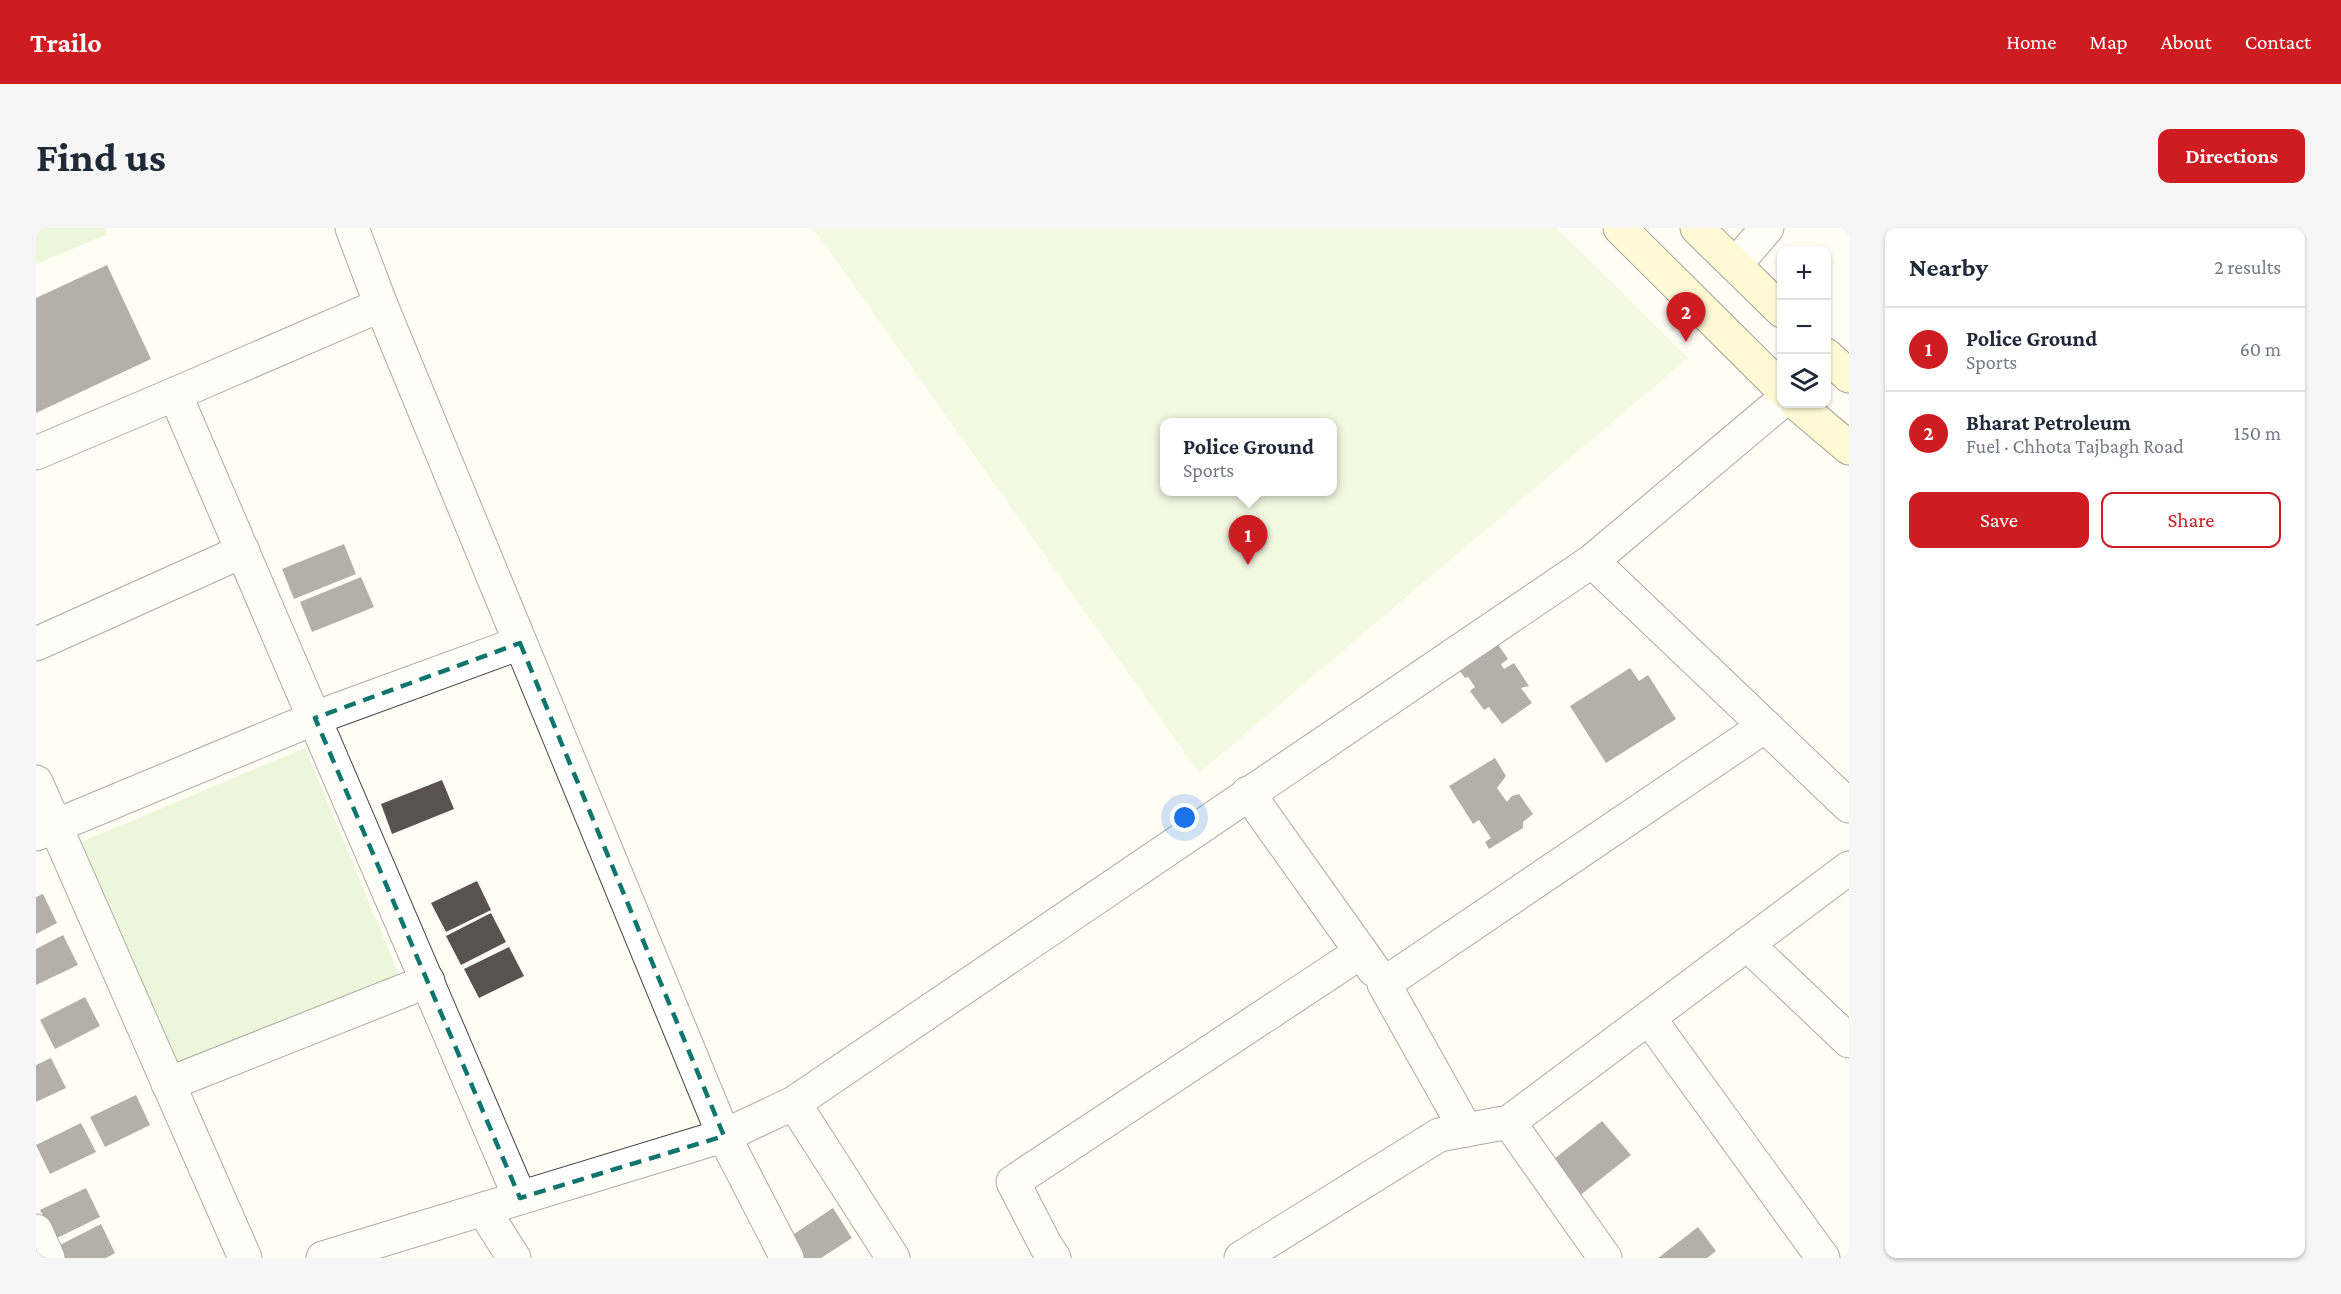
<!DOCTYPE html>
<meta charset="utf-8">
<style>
:root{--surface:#fff;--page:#f6f6f7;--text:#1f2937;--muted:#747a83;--line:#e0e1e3;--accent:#cd1c22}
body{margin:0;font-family:"Crimson Pro",serif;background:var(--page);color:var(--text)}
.controls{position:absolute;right:18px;top:18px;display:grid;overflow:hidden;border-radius:12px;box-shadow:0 2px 4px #0004}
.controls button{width:54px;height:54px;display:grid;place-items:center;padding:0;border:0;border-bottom:2px solid var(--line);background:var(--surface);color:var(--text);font:30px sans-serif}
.you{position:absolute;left:1149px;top:590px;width:21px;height:21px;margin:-15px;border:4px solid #fff;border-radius:50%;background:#1a73e8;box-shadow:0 0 0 9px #1a73e833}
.badge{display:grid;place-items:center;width:39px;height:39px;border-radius:50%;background:var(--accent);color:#fff;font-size:20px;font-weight:700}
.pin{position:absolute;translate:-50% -50px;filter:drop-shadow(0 2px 3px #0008)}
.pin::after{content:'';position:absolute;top:32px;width:21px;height:18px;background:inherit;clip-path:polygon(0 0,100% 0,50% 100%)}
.popup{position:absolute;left:1124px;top:190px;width:177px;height:78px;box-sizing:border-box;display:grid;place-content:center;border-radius:12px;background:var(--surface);filter:drop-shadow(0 2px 4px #0005);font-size:20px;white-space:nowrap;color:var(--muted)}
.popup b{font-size:22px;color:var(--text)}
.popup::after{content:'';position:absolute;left:50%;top:100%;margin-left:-12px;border:12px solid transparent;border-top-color:var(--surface)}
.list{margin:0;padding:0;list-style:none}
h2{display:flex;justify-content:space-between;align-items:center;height:78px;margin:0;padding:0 24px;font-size:26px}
h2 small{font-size:20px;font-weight:400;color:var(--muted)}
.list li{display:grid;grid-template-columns:39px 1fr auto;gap:18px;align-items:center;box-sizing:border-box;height:84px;padding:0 24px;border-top:2px solid var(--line)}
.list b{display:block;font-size:22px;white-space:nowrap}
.list p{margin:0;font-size:20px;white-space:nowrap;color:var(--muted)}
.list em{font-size:20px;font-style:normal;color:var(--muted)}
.actions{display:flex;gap:12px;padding:18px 24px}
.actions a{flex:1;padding:14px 0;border:2px solid var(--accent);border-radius:12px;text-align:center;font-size:21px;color:var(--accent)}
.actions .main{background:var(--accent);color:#fff}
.icon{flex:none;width:33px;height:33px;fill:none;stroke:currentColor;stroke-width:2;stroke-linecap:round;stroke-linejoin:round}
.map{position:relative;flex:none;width:1813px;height:1030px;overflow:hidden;border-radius:12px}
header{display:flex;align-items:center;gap:36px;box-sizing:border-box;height:84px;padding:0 30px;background:var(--accent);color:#fff}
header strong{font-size:28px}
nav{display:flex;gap:33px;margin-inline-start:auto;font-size:21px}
.intro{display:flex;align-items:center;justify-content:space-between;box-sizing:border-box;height:144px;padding:0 36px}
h1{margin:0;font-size:42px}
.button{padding:15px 27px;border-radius:12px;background:var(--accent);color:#fff;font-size:21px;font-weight:700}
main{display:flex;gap:36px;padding:0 36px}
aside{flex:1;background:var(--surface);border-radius:12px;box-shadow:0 2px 4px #0004}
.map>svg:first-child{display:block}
.green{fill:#d4eeba}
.pitch{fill:#e6f4cc;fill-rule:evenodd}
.building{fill:#5a524c}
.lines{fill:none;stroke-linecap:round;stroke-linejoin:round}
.minor-casing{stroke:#444;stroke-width:35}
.tertiary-casing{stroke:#444;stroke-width:35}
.secondary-casing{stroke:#333;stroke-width:35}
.minor{stroke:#fff;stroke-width:33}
.tertiary{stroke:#fff;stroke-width:33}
.secondary{stroke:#fff7af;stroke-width:33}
.marked{fill:none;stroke:#0f766e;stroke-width:4.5;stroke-dasharray:12 8;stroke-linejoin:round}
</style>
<header>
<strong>Trailo</strong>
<nav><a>Home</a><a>Map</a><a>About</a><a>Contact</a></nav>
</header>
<div class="intro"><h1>Find us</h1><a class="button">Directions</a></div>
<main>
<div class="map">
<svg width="1813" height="1030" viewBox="0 0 1813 1030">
<rect width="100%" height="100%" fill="#fffdf4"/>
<g class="green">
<polygon points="0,0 69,0 72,6 0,36"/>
<polygon points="269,520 364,749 143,836 43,615"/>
</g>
<path class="pitch" d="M777 0H1520L1652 130 1163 545ZM1128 194H1296V264H1128Z"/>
<g class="building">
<polygon points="71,37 115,131 0,185 0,70"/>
<polygon points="308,316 320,346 258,371 246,341"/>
<polygon points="325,349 338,379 276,404 264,374"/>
<polygon points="1459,412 1472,431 1465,436 1468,441 1478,435 1493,458 1485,460 1496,475 1466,496 1453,479 1448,482 1434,463 1439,459 1432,449 1429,450 1420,438"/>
<polygon points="1594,440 1603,453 1612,447 1640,491 1570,535 1534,478"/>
<polygon points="1459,530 1470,548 1461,560 1471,574 1476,568 1483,566 1497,586 1487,594 1487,600 1453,621 1449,614 1455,610 1443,592 1437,596 1413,558"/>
<polygon points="406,552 418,581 356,606 345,576"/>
<polygon points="441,653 455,682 410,704 395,675"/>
<polygon points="7,666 21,695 0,706 0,669"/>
<polygon points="455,685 470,714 425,737 410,708"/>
<polygon points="27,707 42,737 0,757 0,721"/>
<polygon points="473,719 488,748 443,770 428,741"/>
<polygon points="49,769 64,798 19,821 4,792"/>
<polygon points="15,830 30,860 0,874 0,837"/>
<polygon points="100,867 114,897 69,919 54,889"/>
<polygon points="1566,893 1595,927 1542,969 1513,935"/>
<polygon points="45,895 60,924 14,946 0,917"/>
<polygon points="50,960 64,989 19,1011 4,982"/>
<polygon points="797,980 816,1010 785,1030 765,1030 752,1010"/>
<polygon points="65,996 79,1025 70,1030 25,1030 20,1019"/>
<polygon points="1662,999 1680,1023 1671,1030 1622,1030"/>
</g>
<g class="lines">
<g class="minor-casing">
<g id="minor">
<polyline points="316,0 345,77 688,908 751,1030"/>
<polyline points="1699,37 1731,0"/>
<polyline points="139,166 345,77"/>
<polyline points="0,225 139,166 484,970"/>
<polyline points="1556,333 1813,578"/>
<polyline points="0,416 207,323"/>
<polyline points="0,554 209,1030"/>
<polyline points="1212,565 1338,742"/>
<polyline points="0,606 279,490 484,415"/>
<polyline points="1711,716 1813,813"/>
<polyline points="1613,790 1787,1030"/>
<polyline points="132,856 392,753"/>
<polyline points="758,875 857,1030"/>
<polyline points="1473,894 1569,1030"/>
<polyline points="1430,902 1348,756 1729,498"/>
<polyline points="447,981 478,1030"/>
<polyline points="0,1003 12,1030"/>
<polyline points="1018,1030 1010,1018 977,954 1325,724"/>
<polyline points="1205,1030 1403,907 1473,894 1813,640"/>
</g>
</g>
<g class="tertiary-casing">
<polyline id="tertiary" points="287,1030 690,907 758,875 1556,333 1746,173"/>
</g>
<g class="secondary-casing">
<g id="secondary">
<polyline points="1584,0 1746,161"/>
<polyline points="1661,0 1746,83"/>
<polyline points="1790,127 1813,148"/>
<polyline points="1761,176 1813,220"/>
</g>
</g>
<use href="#minor" class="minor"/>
<use href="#tertiary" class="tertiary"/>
<use href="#secondary" class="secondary"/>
</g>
<path d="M0 0H1813V1030H0ZM484 415 688 908 484 970 279 490Z" fill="#fffdf4" fill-opacity=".55" fill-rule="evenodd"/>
<path class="marked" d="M484 415 688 908 484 970 279 490Z"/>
</svg>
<div class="controls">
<button>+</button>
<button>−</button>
<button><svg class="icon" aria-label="layers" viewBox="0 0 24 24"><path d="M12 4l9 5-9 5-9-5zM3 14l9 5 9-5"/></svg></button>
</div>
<div class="you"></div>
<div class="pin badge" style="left:1212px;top:337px">1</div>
<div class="popup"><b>Police Ground</b>Sports</div>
<div class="pin badge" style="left:1650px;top:114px">2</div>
</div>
<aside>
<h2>Nearby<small>2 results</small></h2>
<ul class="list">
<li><span class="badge">1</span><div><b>Police Ground</b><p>Sports</p></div><em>60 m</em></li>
<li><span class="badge">2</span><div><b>Bharat Petroleum</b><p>Fuel · Chhota Tajbagh Road</p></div><em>150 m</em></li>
</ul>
<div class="actions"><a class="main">Save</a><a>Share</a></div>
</aside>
</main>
